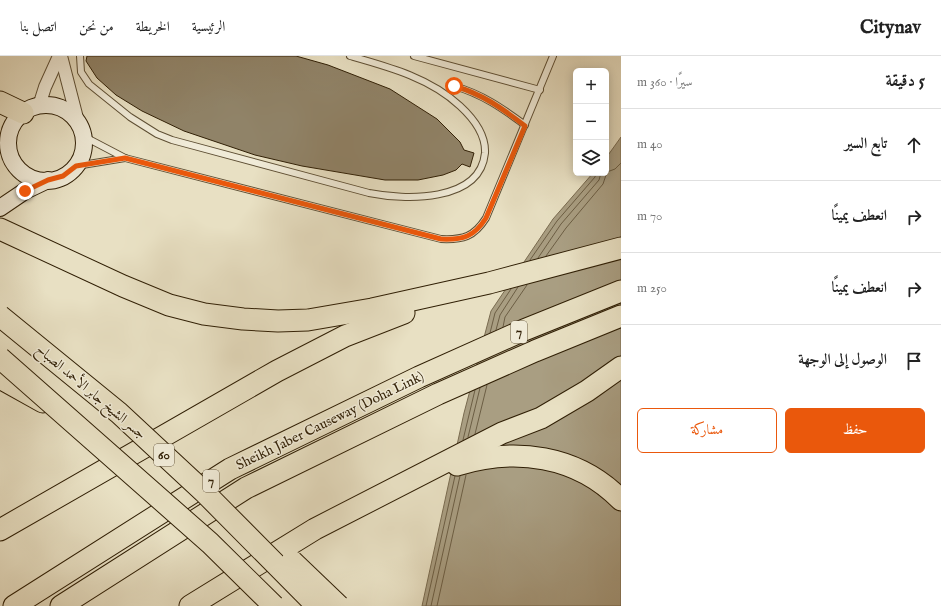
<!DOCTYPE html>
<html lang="ar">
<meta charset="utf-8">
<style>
:root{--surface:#fff;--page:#f6f6f6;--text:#222;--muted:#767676;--line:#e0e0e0;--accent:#ea580c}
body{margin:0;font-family:"IM FELL English",Amiri,serif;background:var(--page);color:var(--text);direction:rtl}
.controls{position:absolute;right:12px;top:12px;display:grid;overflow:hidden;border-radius:6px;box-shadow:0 2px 10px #0003}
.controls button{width:36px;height:36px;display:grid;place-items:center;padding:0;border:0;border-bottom:1px solid var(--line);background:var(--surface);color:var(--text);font:20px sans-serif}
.stop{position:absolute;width:12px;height:12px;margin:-9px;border:3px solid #ea580c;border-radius:50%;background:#fff}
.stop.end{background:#ea580c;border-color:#fff;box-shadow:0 1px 4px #0008}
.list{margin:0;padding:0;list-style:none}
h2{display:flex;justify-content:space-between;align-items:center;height:52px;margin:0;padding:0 16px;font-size:17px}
h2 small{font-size:13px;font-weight:400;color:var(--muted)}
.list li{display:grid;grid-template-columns:26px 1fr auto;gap:12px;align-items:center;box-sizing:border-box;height:72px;padding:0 16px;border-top:1px solid var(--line)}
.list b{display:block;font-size:15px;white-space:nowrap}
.list em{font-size:13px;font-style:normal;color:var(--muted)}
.actions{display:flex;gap:8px;padding:12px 16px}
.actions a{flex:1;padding:9px 0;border:1px solid var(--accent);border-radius:6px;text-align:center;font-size:14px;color:var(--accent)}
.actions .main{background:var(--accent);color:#fff}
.icon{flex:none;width:22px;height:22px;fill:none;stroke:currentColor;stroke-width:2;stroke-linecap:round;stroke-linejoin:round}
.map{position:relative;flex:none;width:621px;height:550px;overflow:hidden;direction:ltr}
header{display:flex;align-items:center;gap:24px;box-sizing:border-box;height:56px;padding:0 20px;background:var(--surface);border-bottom:1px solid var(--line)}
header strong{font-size:19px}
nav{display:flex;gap:22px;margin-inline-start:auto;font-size:14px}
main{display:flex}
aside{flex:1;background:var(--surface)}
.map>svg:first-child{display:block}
.water{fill:#a99e82;stroke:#796b50}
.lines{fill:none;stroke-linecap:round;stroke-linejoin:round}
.shore{stroke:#6c5e44;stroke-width:1}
.building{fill:#908368;stroke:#301f05}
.service-casing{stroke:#5e4f34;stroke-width:8}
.minor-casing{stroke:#5e4f34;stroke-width:14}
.secondary-casing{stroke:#301f05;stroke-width:18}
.motorway-casing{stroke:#301f05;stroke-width:23}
.service{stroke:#f0ebd8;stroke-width:6}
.minor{stroke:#f0ebd8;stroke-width:12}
.secondary{stroke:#f0ebd8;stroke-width:16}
.motorway{stroke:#e8e0c3;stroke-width:21}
.motorway-bridge-casing{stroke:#301f05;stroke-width:23;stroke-linecap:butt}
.motorway-bridge{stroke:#e8e0c3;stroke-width:21}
.route{stroke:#ea580c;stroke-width:5}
.labels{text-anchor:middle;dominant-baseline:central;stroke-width:3;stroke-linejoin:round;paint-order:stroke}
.shield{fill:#f0ebd8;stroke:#6a5c44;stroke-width:1}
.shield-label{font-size:13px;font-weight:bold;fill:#301f05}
.street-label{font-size:14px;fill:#301f05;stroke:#f0ebd8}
</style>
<header>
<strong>Citynav</strong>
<nav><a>الرئيسية</a><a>الخريطة</a><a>من نحن</a><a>اتصل بنا</a></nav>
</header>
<main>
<aside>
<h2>5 دقيقة<small>سيرًا · 360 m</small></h2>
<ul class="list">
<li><svg class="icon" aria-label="ahead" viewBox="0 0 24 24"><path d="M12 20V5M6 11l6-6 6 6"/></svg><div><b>تابع السير</b></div><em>40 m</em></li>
<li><svg class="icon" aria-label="right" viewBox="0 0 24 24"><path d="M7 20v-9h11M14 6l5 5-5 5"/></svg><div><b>انعطف يمينًا</b></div><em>70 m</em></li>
<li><svg class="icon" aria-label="right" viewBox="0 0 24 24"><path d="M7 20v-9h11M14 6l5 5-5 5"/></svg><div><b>انعطف يمينًا</b></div><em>250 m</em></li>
<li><svg class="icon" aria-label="arrive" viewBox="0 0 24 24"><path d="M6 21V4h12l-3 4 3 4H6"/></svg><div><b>الوصول إلى الوجهة</b></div></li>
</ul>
<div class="actions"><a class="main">حفظ</a><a>مشاركة</a></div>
</aside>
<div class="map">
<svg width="621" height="550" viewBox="0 0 621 550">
<rect width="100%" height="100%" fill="#e8e0c3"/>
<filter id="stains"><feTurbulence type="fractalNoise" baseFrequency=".005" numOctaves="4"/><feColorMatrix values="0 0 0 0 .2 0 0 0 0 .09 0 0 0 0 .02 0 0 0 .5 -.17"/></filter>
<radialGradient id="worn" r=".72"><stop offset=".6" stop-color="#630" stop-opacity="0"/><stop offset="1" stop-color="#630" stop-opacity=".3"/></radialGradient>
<polygon class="water" points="621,81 621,550 422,550 464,357 491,255 553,163 593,117 606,117 606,102"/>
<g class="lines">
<g class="shore">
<polyline points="546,200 566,172 603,128 607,116 615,113 621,107"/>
<polyline points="538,202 561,168 599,124 601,117"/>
<polyline points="530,204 557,165 595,121 596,117"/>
<polyline points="503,271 505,261 527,229"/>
<polyline points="496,274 500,259 518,231"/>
<polyline points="490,277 495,257 511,233"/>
<polyline points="475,378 487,329"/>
<polyline points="468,381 480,332"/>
<polyline points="463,384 475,334"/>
<polyline points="426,550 455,420"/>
<polyline points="431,550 460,420"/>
<polyline points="437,550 466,419"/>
</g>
</g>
<polygon class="building" points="87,0 296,0 328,9 390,33 437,63 460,86 464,94 474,97 470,111 462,108 456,114 443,119 418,124 385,124 302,110 255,99 184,75 142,55 116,39 97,22 86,5"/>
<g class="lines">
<g class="service-casing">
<g id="service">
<path d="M80 0 81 16 89 28 130 61 157 78 172 84 369 137C404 144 480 147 485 97 486 78 473 62 460 50 430 22 389 11 350 0"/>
<polyline points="414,0 540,34"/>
<path d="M454 30C482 38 502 52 525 69"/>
<path d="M83 80 125 102 441 183C463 184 474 181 486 162L553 0"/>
<polyline points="76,110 125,102"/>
</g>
</g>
<g class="minor-casing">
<g id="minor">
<polyline points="61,0 78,66"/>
<polyline points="39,50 45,31 59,0"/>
</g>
</g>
<g class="secondary-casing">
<g id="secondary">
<circle cx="46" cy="87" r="38"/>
<polyline points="0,152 25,135 48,124"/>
</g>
</g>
<g class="motorway-casing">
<g id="motorway">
<polyline points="0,46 23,57"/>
<polyline points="0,173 123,230 169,249 204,258 243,263 278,265 308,264 372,253 489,227 621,192"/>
<polyline points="0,322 43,346"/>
<path d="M457 409C515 391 577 399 621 444"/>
<polyline points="0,474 277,315 345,280 404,257"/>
<polyline points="14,550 230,413 419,321 524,274 621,235"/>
<polyline points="61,550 246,432 438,338 535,295 621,260"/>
<polyline points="190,550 315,473 502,377 541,362 587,335 621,311"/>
</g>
</g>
<use href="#service" class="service"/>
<use href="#minor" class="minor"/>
<use href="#secondary" class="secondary"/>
<use href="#motorway" class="motorway"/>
<g class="motorway-bridge-casing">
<g id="motorway-bridge">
<polyline points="0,260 119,357 204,436 317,550"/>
<polyline points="0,302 210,487 274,550"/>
<polyline points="292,505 339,550"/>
</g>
</g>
<use href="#motorway-bridge" class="motorway-bridge"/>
</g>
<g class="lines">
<path class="route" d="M25 135 48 124 63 120 76 110 125 102 441 183C463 184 474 181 486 162L525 70C502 52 482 38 454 30"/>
</g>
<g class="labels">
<g class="shield">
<rect x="511" y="265" width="16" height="22" rx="3"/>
<rect x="154" y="388" width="20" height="22" rx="3"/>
<rect x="203" y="414" width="16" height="22" rx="3"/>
</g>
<g class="shield-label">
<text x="519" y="276">7</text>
<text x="164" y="399">60</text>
<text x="211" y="425">7</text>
</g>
<g class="street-label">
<text transform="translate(91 336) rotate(40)">جسر الشيخ جابر الأحمد الصباح</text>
<text transform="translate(330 365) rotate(-26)">Sheikh Jaber Causeway (Doha Link)</text>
</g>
</g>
<rect width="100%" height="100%" filter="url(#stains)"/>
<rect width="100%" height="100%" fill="url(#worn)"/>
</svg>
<div class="controls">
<button>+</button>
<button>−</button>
<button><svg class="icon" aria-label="layers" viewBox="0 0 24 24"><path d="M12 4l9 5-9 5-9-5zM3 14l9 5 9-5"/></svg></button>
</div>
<div class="stop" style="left:454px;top:30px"></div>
<div class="stop end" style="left:25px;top:135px"></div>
</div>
</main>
